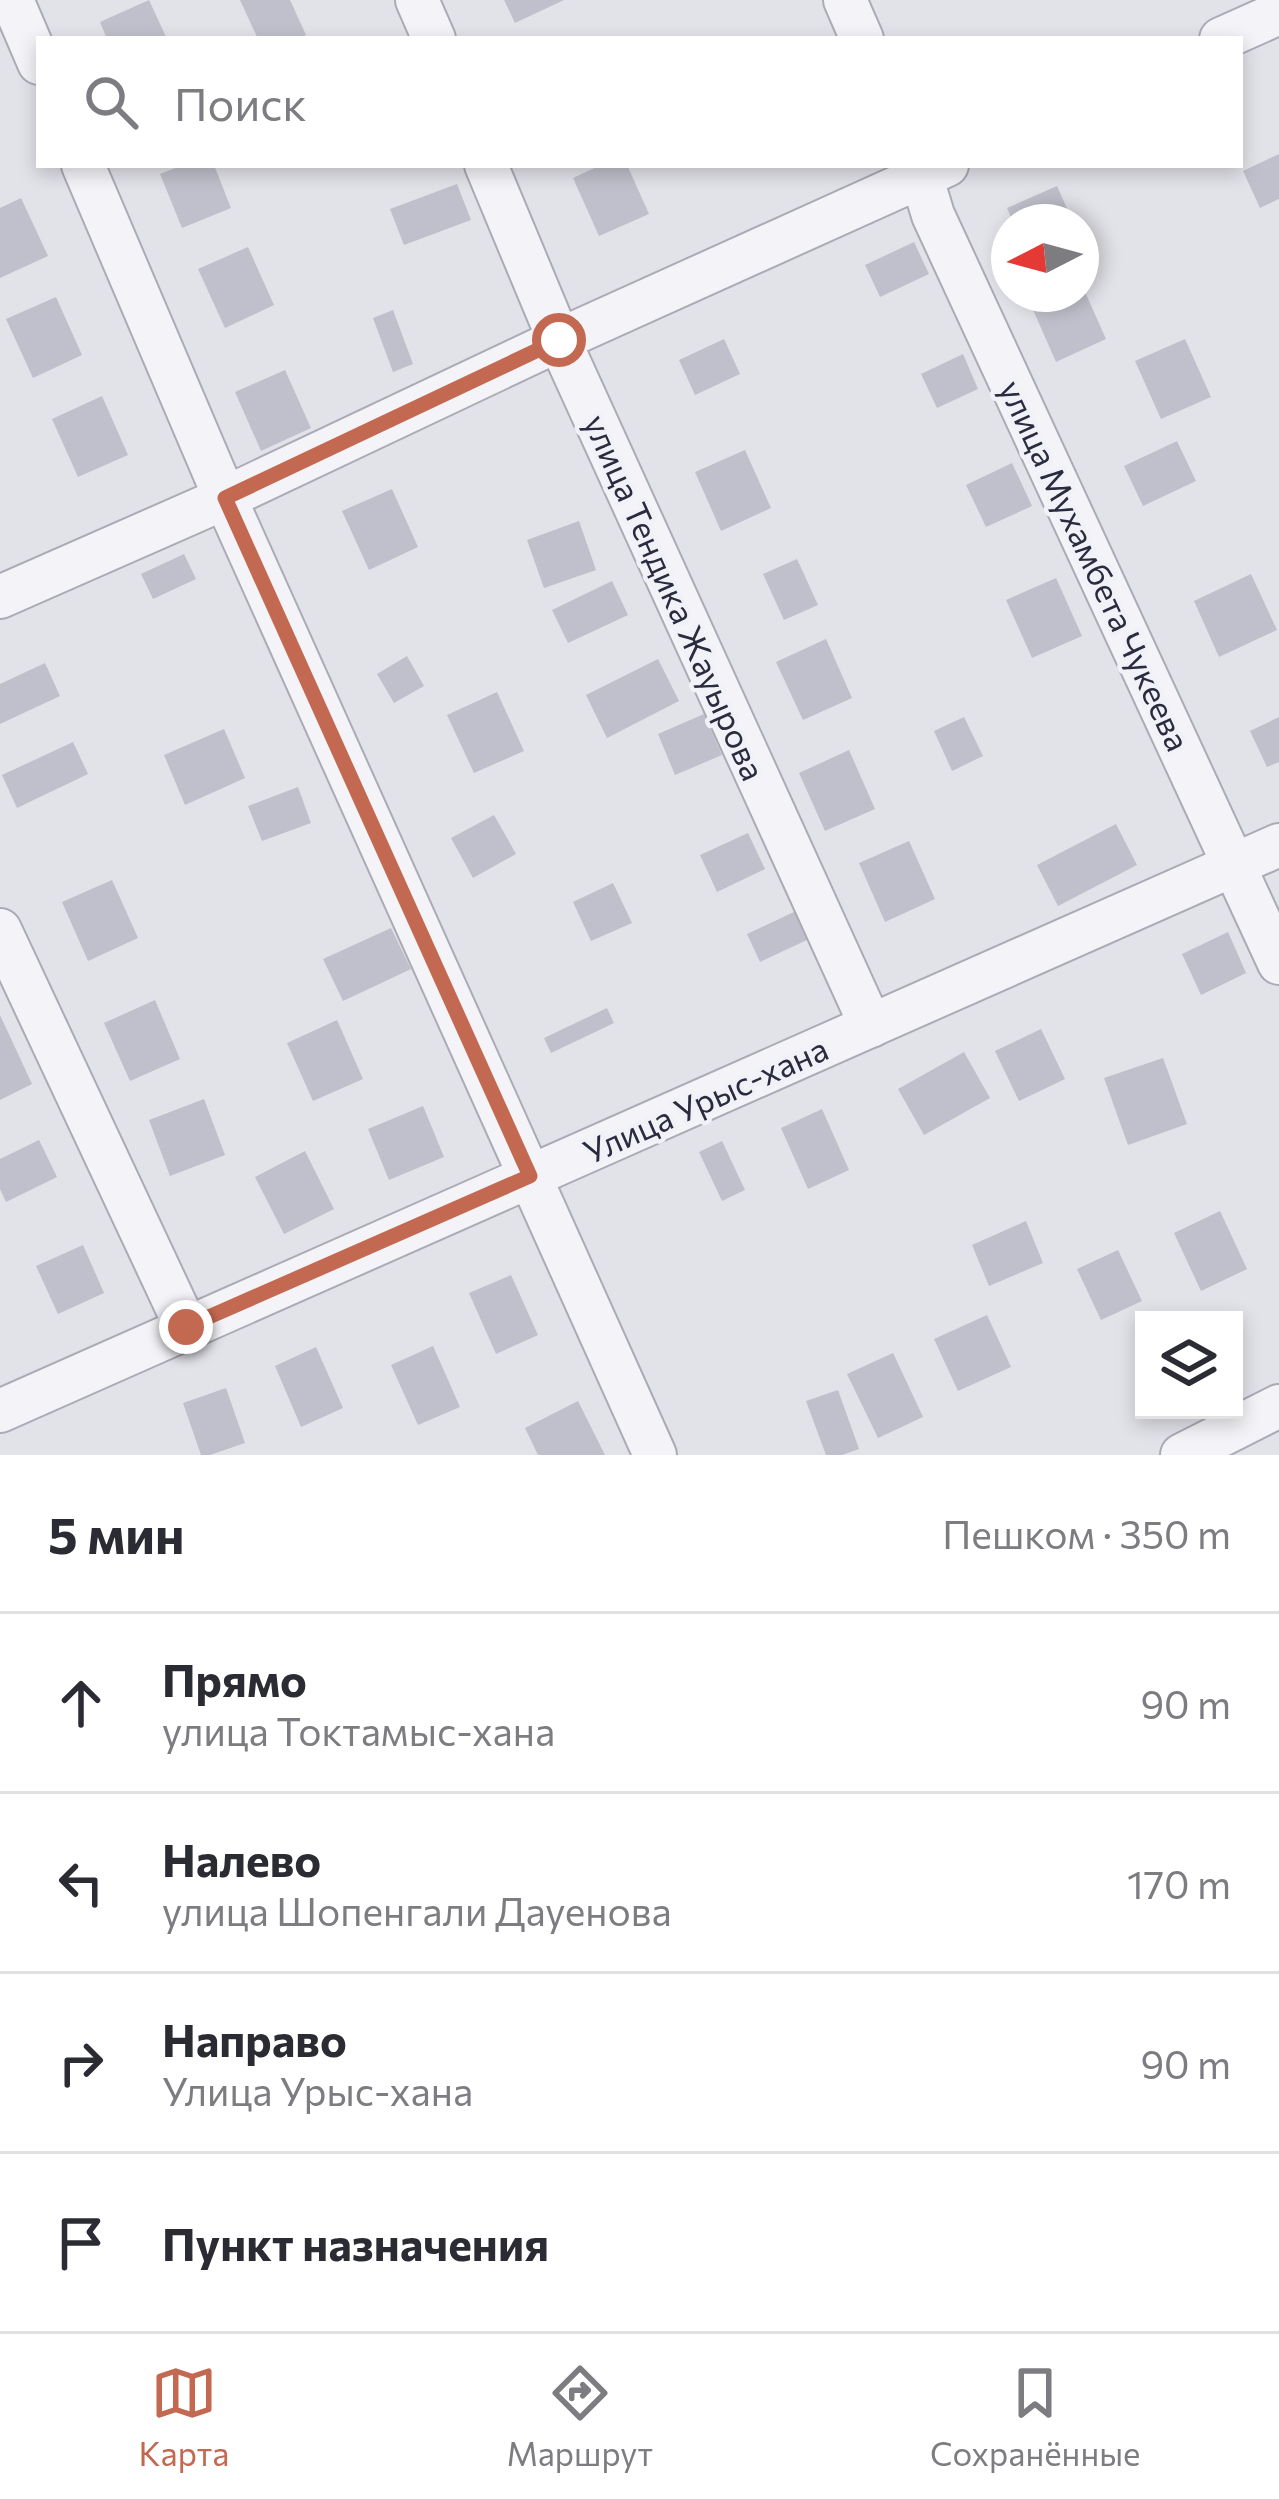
<!DOCTYPE html>
<html lang="ru">
<meta charset="utf-8">
<style>
:root{--surface:#fff;--page:#f7f7f7;--text:#2b2b33;--muted:#7c7c81;--line:#e1e1e2;--accent:#c46951}
body{margin:0;font-family:Commissioner,sans-serif;background:var(--page);color:var(--text)}
.controls{position:absolute;right:36px;bottom:36px;display:grid;overflow:hidden;border-radius:0px;box-shadow:0 6px 18px #0003}
.controls button{width:108px;height:108px;display:grid;place-items:center;padding:0;border:0;border-bottom:3px solid var(--line);background:var(--surface);color:var(--text);font:60px sans-serif}
.compass{position:absolute;left:991px;top:204px;width:108px;height:108px;border-radius:50%;background:var(--surface);box-shadow:0 6px 18px #0003;rotate:264deg}
.stop{position:absolute;width:36px;height:36px;margin:-27px;border:9px solid #c46951;border-radius:50%;background:#fff}
.stop.end{background:#c46951;border-color:#fff;box-shadow:0 3px 12px #0008}
.list{margin:0;padding:0;list-style:none}
h2{display:flex;justify-content:space-between;align-items:center;height:156px;margin:0;padding:0 48px;font-size:51px}
h2 small{font-size:39px;font-weight:400;color:var(--muted)}
.list li{display:grid;grid-template-columns:78px 1fr auto;gap:36px;align-items:center;box-sizing:border-box;height:180px;padding:0 48px;border-top:3px solid var(--line)}
.list b{display:block;font-size:45px;white-space:nowrap}
.list p{margin:0;font-size:39px;white-space:nowrap;color:var(--muted)}
.list em{font-size:39px;font-style:normal;color:var(--muted)}
.icon{flex:none;width:66px;height:66px;fill:none;stroke:currentColor;stroke-width:2;stroke-linecap:round;stroke-linejoin:round}
.map{position:relative;flex:none;width:1279px;height:1455px;overflow:hidden}
.search{position:absolute;background:var(--surface);box-shadow:0 6px 18px #0003;left:36px;right:36px;top:36px;height:132px;display:flex;align-items:center;gap:30px;box-sizing:border-box;padding:0 42px;border-radius:0px;color:var(--muted);font-size:45px}
.sheet{height:876px;background:var(--surface)}
nav{display:flex;justify-content:space-around;align-items:center;box-sizing:border-box;height:168px;border-top:3px solid var(--line);background:var(--surface);font-size:33px;color:var(--muted)}
nav a{display:grid;justify-items:center;gap:6px}
nav .on{color:var(--accent)}
.map>svg:first-child{display:block}
.building{fill:#c0c0cc}
.lines{fill:none;stroke-linecap:round;stroke-linejoin:round}
.minor-casing{stroke:#ababb6;stroke-width:46}
.minor{stroke:#f4f4f8;stroke-width:42}
.route{stroke:#c46951;stroke-width:15}
.labels{text-anchor:middle;dominant-baseline:central;stroke-width:9;stroke-linejoin:round;paint-order:stroke}
.street-label{font-size:33px;fill:#2b2b40;stroke:#f1f2f7}
</style>
<div class="map">
<svg width="1279" height="1455" viewBox="0 0 1279 1455">
<rect width="100%" height="100%" fill="#e2e2e9"/>
<g class="building">
<polygon points="149,0 167,39 107,39 100,22"/>
<polygon points="240,0 290,0 306,35 297,39 258,39"/>
<polygon points="504,0 564,0 515,23"/>
<polygon points="1279,154 1279,199 1260,208 1243,171"/>
<polygon points="183,165 214,165 231,208 182,228 160,174"/>
<polygon points="601,165 627,165 649,214 599,236 573,178"/>
<polygon points="457,184 471,220 404,245 390,209"/>
<polygon points="1057,186 1073,222 1013,222 1007,208"/>
<polygon points="21,198 48,256 0,278 0,208"/>
<polygon points="914,242 929,274 880,297 865,265"/>
<polygon points="248,247 274,305 225,328 198,269"/>
<polygon points="1081,283 1106,339 1056,362 1030,303 1050,294 1081,294"/>
<polygon points="56,297 82,355 33,378 6,319"/>
<polygon points="393,310 413,364 393,372 373,318"/>
<polygon points="724,339 740,374 695,395 679,360"/>
<polygon points="1185,339 1211,397 1161,419 1135,361"/>
<polygon points="963,354 978,389 937,408 921,374"/>
<polygon points="285,370 311,428 261,451 235,392"/>
<polygon points="102,396 128,455 78,477 52,419"/>
<polygon points="1177,441 1196,481 1143,506 1124,466"/>
<polygon points="745,450 771,508 721,531 695,472"/>
<polygon points="1012,463 1032,506 986,527 966,485"/>
<polygon points="392,489 418,547 369,570 342,511"/>
<polygon points="579,521 596,570 544,588 527,540"/>
<polygon points="184,554 196,579 153,599 141,574"/>
<polygon points="797,559 818,605 784,620 763,574"/>
<polygon points="1251,574 1277,630 1219,657 1194,601"/>
<polygon points="1056,578 1082,636 1032,658 1006,600"/>
<polygon points="612,581 628,615 568,643 552,610"/>
<polygon points="826,639 852,698 803,720 776,662"/>
<polygon points="407,656 424,686 394,703 377,674"/>
<polygon points="658,659 679,701 607,738 586,695"/>
<polygon points="45,663 60,696 0,724 0,684"/>
<polygon points="497,692 524,751 474,773 447,715"/>
<polygon points="704,714 722,755 675,775 658,734"/>
<polygon points="964,717 983,756 952,771 934,731"/>
<polygon points="1279,717 1279,762 1267,767 1250,731"/>
<polygon points="224,729 245,778 185,805 164,755"/>
<polygon points="73,742 88,774 17,808 2,775"/>
<polygon points="849,750 875,809 825,831 799,773"/>
<polygon points="298,787 311,823 262,841 248,806"/>
<polygon points="494,815 516,854 473,878 451,838"/>
<polygon points="1116,824 1137,865 1058,906 1037,865"/>
<polygon points="748,833 765,869 717,892 700,855"/>
<polygon points="909,841 935,899 885,922 859,863"/>
<polygon points="112,880 138,938 88,961 62,902"/>
<polygon points="613,883 632,923 591,941 573,902"/>
<polygon points="796,911 809,939 760,962 747,934"/>
<polygon points="391,928 411,969 343,1001 323,959"/>
<polygon points="1228,932 1246,973 1201,995 1182,954"/>
<polygon points="155,1000 180,1059 130,1081 104,1023"/>
<polygon points="607,1008 614,1023 551,1053 544,1038"/>
<polygon points="0,1015 32,1084 0,1100"/>
<polygon points="337,1020 363,1079 313,1101 287,1043"/>
<polygon points="1041,1029 1065,1079 1019,1101 995,1051"/>
<polygon points="964,1052 990,1098 924,1135 898,1089"/>
<polygon points="1163,1058 1187,1124 1128,1145 1104,1078"/>
<polygon points="204,1099 225,1155 170,1176 149,1120"/>
<polygon points="423,1106 444,1157 389,1180 368,1129"/>
<polygon points="822,1109 849,1170 808,1189 781,1128"/>
<polygon points="39,1140 57,1177 6,1202 0,1189 0,1159"/>
<polygon points="722,1141 745,1190 722,1201 699,1152"/>
<polygon points="305,1151 334,1209 284,1234 255,1177"/>
<polygon points="1220,1211 1247,1269 1201,1291 1174,1233"/>
<polygon points="1026,1221 1043,1263 989,1286 972,1245"/>
<polygon points="83,1245 104,1293 58,1314 36,1266"/>
<polygon points="1118,1250 1142,1301 1101,1320 1077,1269"/>
<polygon points="511,1275 538,1335 496,1354 469,1293"/>
<polygon points="987,1315 1011,1367 958,1391 934,1339"/>
<polygon points="433,1346 460,1407 418,1425 391,1365"/>
<polygon points="316,1347 343,1408 301,1427 275,1366"/>
<polygon points="893,1353 923,1417 878,1438 847,1374"/>
<polygon points="226,1388 245,1443 210,1455 201,1455 183,1403"/>
<polygon points="838,1390 859,1449 842,1455 826,1455 806,1401"/>
<polygon points="578,1401 605,1455 538,1455 525,1428"/>
</g>
<g class="lines">
<g class="minor-casing">
<g id="minor">
<polyline points="12,0 39,63"/>
<polyline points="417,0 434,39"/>
<polyline points="845,0 862,39"/>
<polyline points="1221,39 1279,13"/>
<polyline points="83,165 225,498 655,1455"/>
<polyline points="486,165 559,340 871,1026"/>
<polyline points="918,165 933,215 1279,963"/>
<polyline points="0,597 225,498 559,340 947,165"/>
<polyline points="0,930 186,1327"/>
<polyline points="0,1411 1279,845"/>
<polyline points="1182,1455 1279,1406"/>
</g>
</g>
<use href="#minor" class="minor"/>
</g>
<g class="lines">
<polyline class="route" points="186,1327 530,1176 225,498 559,340"/>
</g>
<g class="labels">
<g class="street-label">
<text transform="translate(1096 565) rotate(65)">улица Мухамбета Чукеева</text>
<text transform="translate(676 597) rotate(66)">улица Тендика Жауырова</text>
<text transform="translate(705 1099) rotate(-24)">Улица Урыс-хана</text>
</g>
</g>
</svg>
<div class="controls">
<button><svg class="icon" aria-label="layers" viewBox="0 0 24 24"><path d="M12 4l9 5-9 5-9-5zM3 14l9 5 9-5"/></svg></button>
</div>
<svg class="compass" viewBox="-18 -18 36 36"><path d="M0-13l5 13h-10z" fill="#e53935"/><path d="M0 13l5-13h-10z" fill="#7c7c81"/></svg>
<div class="stop" style="left:559px;top:340px"></div>
<div class="stop end" style="left:186px;top:1327px"></div>
<div class="search"><svg class="icon" aria-label="search" viewBox="0 0 24 24"><circle cx="10" cy="10" r="6"/><path d="M15 15l6 6"/></svg>Поиск</div>
</div>
<section class="sheet">
<h2>5 мин<small>Пешком · 350 m</small></h2>
<ul class="list">
<li><svg class="icon" aria-label="ahead" viewBox="0 0 24 24"><path d="M12 20V5M6 11l6-6 6 6"/></svg><div><b>Прямо</b><p>улица Токтамыс-хана</p></div><em>90 m</em></li>
<li><svg class="icon" aria-label="left" viewBox="0 0 24 24"><path d="M17 20v-9H6M10 6l-5 5 5 5"/></svg><div><b>Налево</b><p>улица Шопенгали Дауенова</p></div><em>170 m</em></li>
<li><svg class="icon" aria-label="right" viewBox="0 0 24 24"><path d="M7 20v-9h11M14 6l5 5-5 5"/></svg><div><b>Направо</b><p>Улица Урыс-хана</p></div><em>90 m</em></li>
<li><svg class="icon" aria-label="arrive" viewBox="0 0 24 24"><path d="M6 21V4h12l-3 4 3 4H6"/></svg><div><b>Пункт назначения</b></div></li>
</ul>
</section>
<nav>
<a class="on"><svg class="icon" aria-label="map" viewBox="0 0 24 24"><path d="M3 6l6-2 6 2 6-2v14l-6 2-6-2-6 2zM9 4v14M15 6v14"/></svg>Карта</a>
<a><svg class="icon" aria-label="directions" viewBox="0 0 24 24"><path d="M12 3l9 9-9 9-9-9zM9 14v-3h6M13 9l2 2-2 2"/></svg>Маршрут</a>
<a><svg class="icon" aria-label="saved" viewBox="0 0 24 24"><path d="M7 4h10v16l-5-4-5 4z"/></svg>Сохранённые</a>
</nav>
